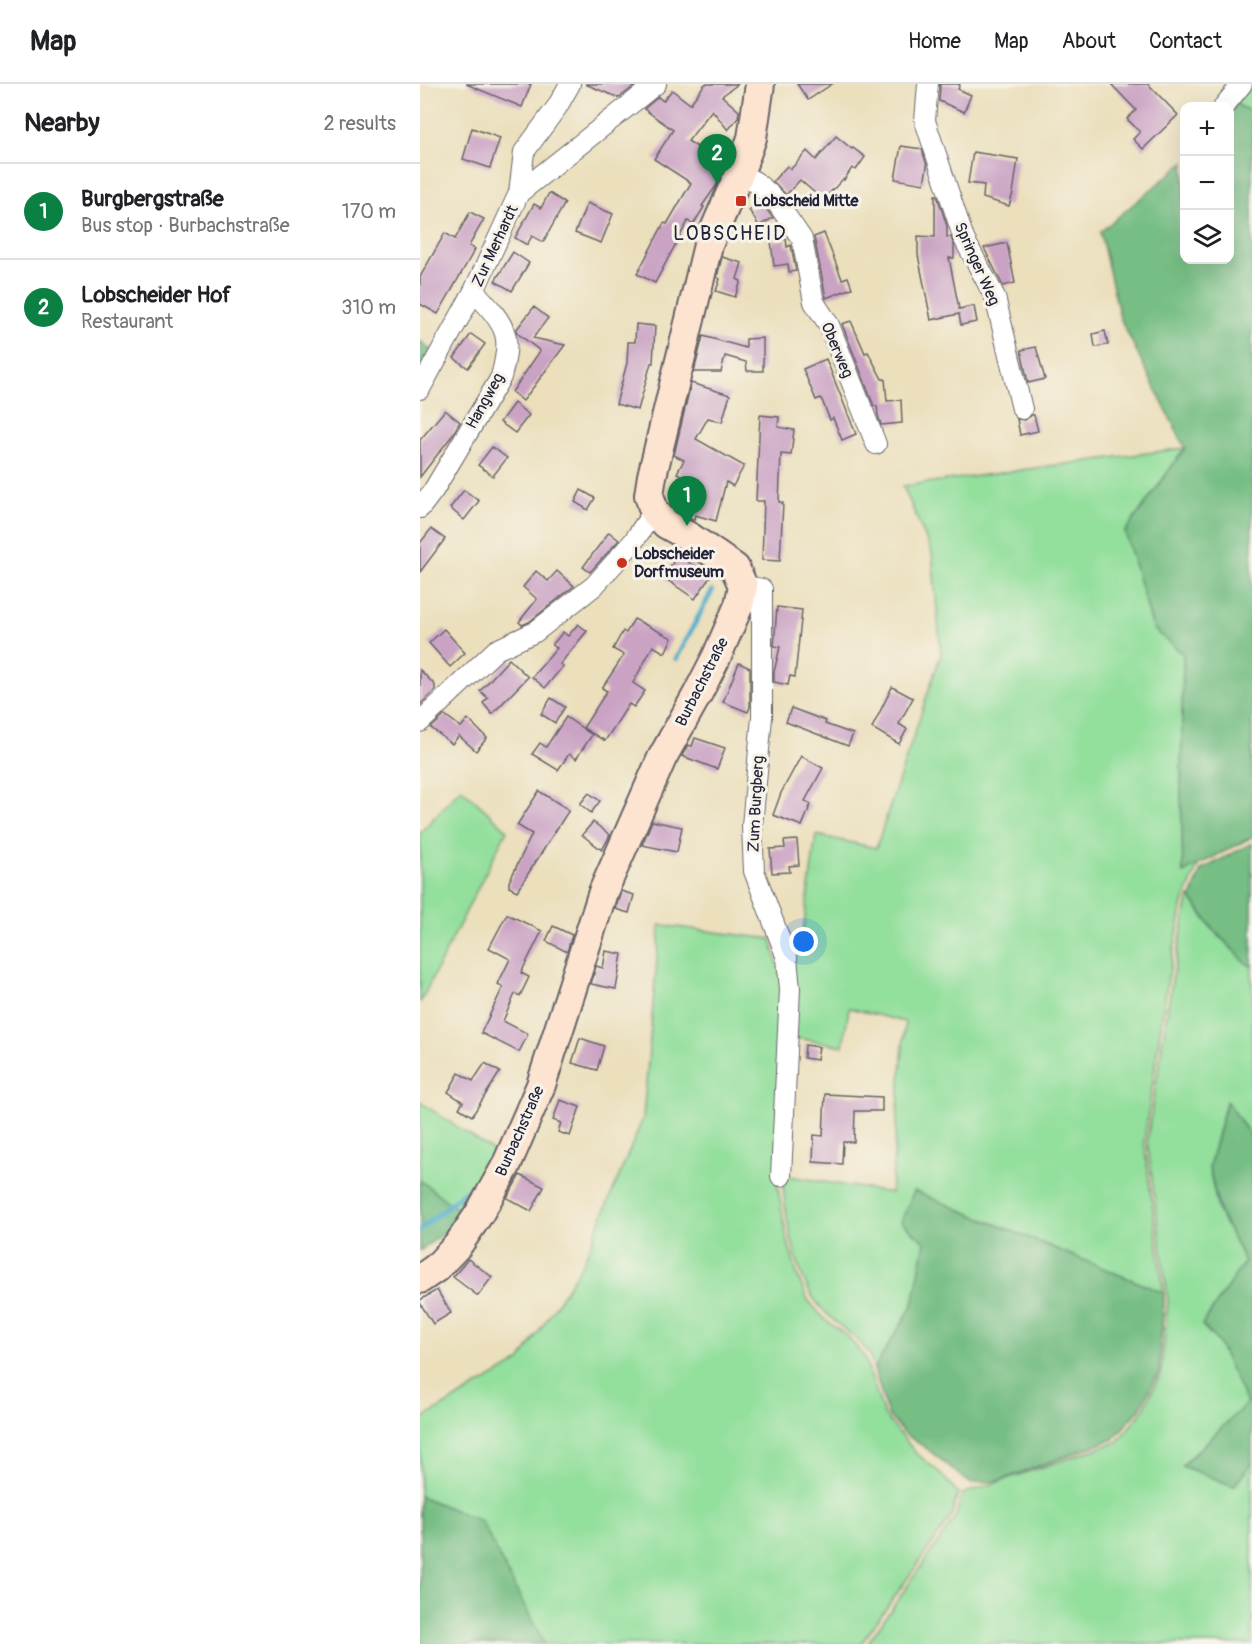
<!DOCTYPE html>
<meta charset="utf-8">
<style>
:root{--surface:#fff;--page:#f2f2f2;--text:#202124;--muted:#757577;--line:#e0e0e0;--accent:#0b8043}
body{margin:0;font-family:Pangolin,sans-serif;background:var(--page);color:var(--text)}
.controls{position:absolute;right:18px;top:18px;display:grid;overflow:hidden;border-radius:12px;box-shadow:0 6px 24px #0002}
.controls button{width:54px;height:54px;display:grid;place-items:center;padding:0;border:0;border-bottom:2px solid var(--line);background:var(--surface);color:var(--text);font:30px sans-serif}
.you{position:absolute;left:384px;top:858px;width:21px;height:21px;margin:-15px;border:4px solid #fff;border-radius:50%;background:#1a73e8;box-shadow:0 0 0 9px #1a73e833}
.badge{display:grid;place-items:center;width:39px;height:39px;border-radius:50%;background:var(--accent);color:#fff;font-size:20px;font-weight:700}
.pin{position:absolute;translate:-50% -50px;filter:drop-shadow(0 2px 3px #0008)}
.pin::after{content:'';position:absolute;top:32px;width:21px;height:18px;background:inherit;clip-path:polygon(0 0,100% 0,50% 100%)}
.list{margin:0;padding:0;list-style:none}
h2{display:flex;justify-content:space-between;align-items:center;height:78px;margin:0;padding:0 24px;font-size:26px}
h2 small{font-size:20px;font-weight:400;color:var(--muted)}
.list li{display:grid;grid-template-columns:39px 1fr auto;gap:18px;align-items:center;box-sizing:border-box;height:96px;padding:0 24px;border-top:2px solid var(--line)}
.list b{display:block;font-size:22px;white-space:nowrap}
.list p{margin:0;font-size:20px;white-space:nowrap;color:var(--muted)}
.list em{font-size:20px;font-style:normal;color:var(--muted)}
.icon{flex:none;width:33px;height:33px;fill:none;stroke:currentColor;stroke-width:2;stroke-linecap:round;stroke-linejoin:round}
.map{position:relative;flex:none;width:832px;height:1560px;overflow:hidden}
header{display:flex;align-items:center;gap:36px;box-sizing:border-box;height:84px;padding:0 30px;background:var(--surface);border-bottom:2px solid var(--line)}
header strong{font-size:28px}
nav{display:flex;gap:33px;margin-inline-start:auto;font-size:21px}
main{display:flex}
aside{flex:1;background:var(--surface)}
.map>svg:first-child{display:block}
.green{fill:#93df9c;stroke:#5a806c;stroke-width:1.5}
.forest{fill:#76be84;stroke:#4c7060;stroke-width:1.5}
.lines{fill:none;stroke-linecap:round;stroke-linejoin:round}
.stream{stroke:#4aacc9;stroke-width:5}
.building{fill:#caa3c4}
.street-casing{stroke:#686468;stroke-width:22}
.secondary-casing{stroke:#686468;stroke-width:32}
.street{stroke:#fff;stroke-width:20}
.secondary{stroke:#fde4d1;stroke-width:28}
.poi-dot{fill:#c8321e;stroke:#f7f3e8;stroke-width:2}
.labels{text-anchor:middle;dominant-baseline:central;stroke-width:6;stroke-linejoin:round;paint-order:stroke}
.poi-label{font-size:16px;font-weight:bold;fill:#22223b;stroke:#f7f3e8;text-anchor:start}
.street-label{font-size:16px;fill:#22223b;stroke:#f7f3e8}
.quarter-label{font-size:20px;letter-spacing:1.5px;fill:#22223b;stroke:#f7f3e8}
</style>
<header>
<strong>Map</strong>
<nav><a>Home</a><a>Map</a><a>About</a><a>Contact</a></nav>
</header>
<main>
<aside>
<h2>Nearby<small>2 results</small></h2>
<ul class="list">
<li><span class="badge">1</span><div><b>Burgbergstraße</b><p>Bus stop · Burbachstraße</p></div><em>170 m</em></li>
<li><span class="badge">2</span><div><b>Lobscheider Hof</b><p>Restaurant</p></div><em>310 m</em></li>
</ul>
</aside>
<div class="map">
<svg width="832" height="1560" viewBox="0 0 832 1560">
<rect width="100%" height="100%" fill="#f7f3e8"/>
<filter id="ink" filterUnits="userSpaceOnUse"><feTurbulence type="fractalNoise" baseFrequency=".0167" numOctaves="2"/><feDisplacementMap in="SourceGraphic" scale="12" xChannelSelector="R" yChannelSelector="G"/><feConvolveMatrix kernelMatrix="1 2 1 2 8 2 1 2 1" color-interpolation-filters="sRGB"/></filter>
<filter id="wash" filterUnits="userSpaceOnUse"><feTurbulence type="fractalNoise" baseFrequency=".008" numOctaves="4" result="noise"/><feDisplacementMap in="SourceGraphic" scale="24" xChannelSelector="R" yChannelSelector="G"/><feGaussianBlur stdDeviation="1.35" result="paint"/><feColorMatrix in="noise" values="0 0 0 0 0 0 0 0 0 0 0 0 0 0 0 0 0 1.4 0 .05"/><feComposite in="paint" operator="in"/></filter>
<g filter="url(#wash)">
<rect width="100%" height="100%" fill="#ebdfbc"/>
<g class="green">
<polygon points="831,0 832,0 832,28 815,20"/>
<path d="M765 364 705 448 733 544 763 570 761 704 763 788 778 781 763 819 747 900 724 1057 744 1209 494 1107 505 1158 493 1221 454 1285C452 1280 451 1272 448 1268 438 1253 422 1245 410 1233 404 1227 396 1219 392 1212 374 1182 363 1125 363 1091L471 1109 485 938 429 924 423 962 371 953 369 865 381 863 396 751 456 764 521 570 512 469 483 402Z"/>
<polygon points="41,704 87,746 0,919 0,749"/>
<polygon points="770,813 792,845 826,879 832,882 832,1054 806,1018 789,1083 798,1127 825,1177 782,1241 798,1258 827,1319 762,1382 814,1402 832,1379 832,1560 447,1560 535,1434 542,1410 697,1358 722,1328 741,1289 748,1216 727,1057 752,897 767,821"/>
<polygon points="240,841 351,855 364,905 358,1104 366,1151 377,1191 388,1216 405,1236 426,1251 444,1272 464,1331 496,1369 519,1388 538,1409 531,1433 441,1560 124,1560 61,1437 0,1412 0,1336 100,1277 163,1179 223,1034"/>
<polygon points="0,1018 82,1073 46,1132 0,1096"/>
</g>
<g class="forest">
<polygon points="815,20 832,28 832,753 763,789 761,704 763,570 733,544 705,448 765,364 700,234 680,148 764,78 764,176 810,176 810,27"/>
<polygon points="0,257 14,269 0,297"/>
<polygon points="832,759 832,882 826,879 793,845 771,814 781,786"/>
<polygon points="807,1017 832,1054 832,1379 814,1402 762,1382 827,1319 798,1258 782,1241 825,1177 800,1129 789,1083"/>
<polygon points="0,1096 46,1132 0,1167"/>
<polygon points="494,1107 744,1209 744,1217 739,1288 719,1326 693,1355 578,1397 550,1399 506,1364 486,1351 468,1331 454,1285 493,1221 505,1158 481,1138"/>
<polygon points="0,1412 61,1437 124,1560 0,1560"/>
</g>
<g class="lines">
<g class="stream">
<polyline points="256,575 292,507"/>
<polyline points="0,1146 44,1108"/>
</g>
</g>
<g id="blocks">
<g class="building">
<polygon points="46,0 111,0 102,23"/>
<polygon points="165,0 217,0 199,14"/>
<polygon points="285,0 318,0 302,12 319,27 318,34 308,46 292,26 268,57 305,81 296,102 282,122 284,123 273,141 268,137 235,199 217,190 244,139 247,140 271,99 234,75 253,46 224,25 238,13 243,17 252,6 270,20"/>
<polygon points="377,0 412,0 388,16"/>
<polygon points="520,0 540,0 538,5 551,11 544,28 519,17"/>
<polygon points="691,0 728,0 758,31 723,65 713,55 720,48 707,35 716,26"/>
<polygon points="52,44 80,54 70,84 43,75"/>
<polygon points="416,52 432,65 433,64 445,73 436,86 432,84 424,96 423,95 403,116 380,96 366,111 353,97 367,82 371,85 387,67 396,76"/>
<polygon points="481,62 502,65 507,82 504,100 475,95"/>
<polygon points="553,68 598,75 593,109 589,122 563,114 564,101 548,99"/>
<polygon points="129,109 145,119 123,158 112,152 107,161 95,154 114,120 121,124"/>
<polygon points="515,111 517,111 527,142 527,153 531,153 534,161 534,174 529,174 539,225 554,222 557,238 541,241 539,230 511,236 498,171 498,152 515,153"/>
<polygon points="341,118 353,134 339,142 329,126"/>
<polygon points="167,119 193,130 181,159 155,149"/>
<polygon points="50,128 64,135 49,162 55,165 18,230 0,220 0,193 25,149 35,155"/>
<polygon points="404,149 422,195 428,193 432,204 406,214 394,153"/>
<polygon points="366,155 367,163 371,161 376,187 369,188 368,180 354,182 351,157"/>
<polygon points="587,159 595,199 583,202 564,164"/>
<polygon points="93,168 109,179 92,207 75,197"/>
<polygon points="302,173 322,179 317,195 321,197 315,213 296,207 300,195 297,193"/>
<polygon points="114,223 128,234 113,254 145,261 103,317 92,308 120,267 97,249 96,246"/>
<polygon points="431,237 445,269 448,268 462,295 465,295 467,317 481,316 482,339 461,341 458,331 457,322 454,322 422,240"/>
<polygon points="216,240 235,242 233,279 231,279 218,326 196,320 207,279 208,258 215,258"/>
<polygon points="685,247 688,261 675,263 673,250"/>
<polygon points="51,250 65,260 48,284 34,274"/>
<polygon points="283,252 326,264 326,255 343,254 343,287 327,287 326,278 305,272 301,288 274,288"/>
<polygon points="616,263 625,295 608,299 601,266"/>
<polygon points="406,275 436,350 422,356 413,334 410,336 401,314 396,316 383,285"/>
<polygon points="271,299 310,311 302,338 288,334 276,355 324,382 313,402 306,398 296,437 275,431 274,436 261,430 270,396 257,389 264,376 254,371"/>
<polygon points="94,319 109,331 95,349 80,338"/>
<polygon points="25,326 40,338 31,353 0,393 0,356"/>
<polygon points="340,331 359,333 358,343 374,346 371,371 361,370 359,418 363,419 360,477 342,476 344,417 336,417"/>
<polygon points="612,331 614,331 618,347 600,351 597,335 605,336"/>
<polygon points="72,363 87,374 73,392 58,381"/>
<polygon points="44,406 59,417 44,436 30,424"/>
<polygon points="161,406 175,414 168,426 155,418"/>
<polygon points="11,445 25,455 0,488 0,459"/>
<polygon points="189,448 199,456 170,488 163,483"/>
<polygon points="258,471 290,493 275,515 243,493"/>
<polygon points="116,487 128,497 137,487 154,502 109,538 102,541 99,538 117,515 103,503"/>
<polygon points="357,523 382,526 375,593 370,592 368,601 354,598 354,588 360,563 354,562"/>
<polygon points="214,535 252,554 245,569 233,562 213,599 225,607 214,623 209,620 185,657 163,644 187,607 182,604 204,571 193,565 203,547 206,549"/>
<polygon points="158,540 167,547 140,580 143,582 125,604 112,593 137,564 132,561 143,548 148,552"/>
<polygon points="24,545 45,569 30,583 9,559"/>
<polygon points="89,575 108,593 72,630 63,619 68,614 60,607"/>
<polygon points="319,579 330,584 330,623 328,628 303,618"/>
<polygon points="0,586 15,601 15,606 0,621"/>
<polygon points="472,603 493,614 479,640 487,645 479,660 452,644"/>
<polygon points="131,614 145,623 135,639 121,630"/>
<polygon points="371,624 406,637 405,640 433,650 428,662 366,638"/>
<polygon points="25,631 41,643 48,635 67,654 56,667 39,652 32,660 11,644"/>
<polygon points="146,633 172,651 156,675 149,670 138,686 112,670 120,659 126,663"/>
<polygon points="275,654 305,664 297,685 262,672 268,661 272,662"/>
<polygon points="381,672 403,684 385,717 391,720 382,742 353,731 361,709"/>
<polygon points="119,707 149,726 97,807 89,803 89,798 112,750 97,741"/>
<polygon points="169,709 180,717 171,729 160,720"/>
<polygon points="232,737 262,743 257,768 222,761"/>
<polygon points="173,738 190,751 182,766 162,751"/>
<polygon points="377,756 379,781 369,782 370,788 352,789 350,765 365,764 364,757"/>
<polygon points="201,807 214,811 209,829 195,825"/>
<polygon points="87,830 122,847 101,889 109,893 100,912 95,910 83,937 108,950 99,968 61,949 83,903 78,900 90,875 69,864"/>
<polygon points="133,842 152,851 147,868 126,857"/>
<polygon points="186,867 202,870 196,905 171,900 176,882 183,884"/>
<polygon points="160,954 184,962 177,986 152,979"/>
<polygon points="385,961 399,963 397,976 384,974"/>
<polygon points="65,979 80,988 52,1032 39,1024 43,1018 28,1008 39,989 53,997"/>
<polygon points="405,1010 462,1013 462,1027 435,1027 434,1058 423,1058 422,1080 393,1078 394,1051 403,1052"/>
<polygon points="140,1016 160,1023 150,1052 138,1048 141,1039 133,1036"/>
<polygon points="100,1091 124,1103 111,1127 87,1114"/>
<polygon points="48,1175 72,1193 58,1212 33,1193"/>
<polygon points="17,1206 31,1229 13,1240 0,1219 0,1216"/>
</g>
</g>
</g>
<g filter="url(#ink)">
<use href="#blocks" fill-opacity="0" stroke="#686468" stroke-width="1.5"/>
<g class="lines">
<g class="street-casing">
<g id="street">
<polyline points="508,0 505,37 544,155 575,213 602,325"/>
<polyline points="804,22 822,0"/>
<polyline points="319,90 334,97 353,113 382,155 394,218 409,241 456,360"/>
<polyline points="99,109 104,68 137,23 150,0"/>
<polyline points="0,305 54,207 99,109 236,0"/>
<path d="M0 424 13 407 81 293C84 281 89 263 85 250 81 235 65 219 54 207"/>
<polyline points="323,502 342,505 342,633 332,742 334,787 367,874 370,905 361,1092"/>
<polyline points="0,638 76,566 115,548 174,502 213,458 234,427"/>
</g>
</g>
<g class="secondary-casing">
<polyline id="secondary" points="0,1195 16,1184 38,1161 59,1130 86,1082 121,1001 183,808 242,674 277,611 296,574 319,521 323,502 315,484 271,454 246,440 234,427 229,411 232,392 288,161 319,90 332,54 340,0"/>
</g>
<use href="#street" class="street"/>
<use href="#secondary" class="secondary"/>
</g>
</g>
<g class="poi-dot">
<rect x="315" y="111" width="12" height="12" rx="3"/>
<circle cx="202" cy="479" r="6"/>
</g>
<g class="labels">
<g class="poi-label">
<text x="333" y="117">Lobscheid Mitte</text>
<text x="214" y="470">Lobscheider<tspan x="214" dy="18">Dorfmuseum</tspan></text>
</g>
<g class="street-label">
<text transform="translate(75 162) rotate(-65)">Zur Merhardt</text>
<text transform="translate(557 180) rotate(66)">Springer Weg</text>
<text transform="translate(417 266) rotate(67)">Oberweg</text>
<text transform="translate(65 317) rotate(-61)">Hangweg</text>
<text transform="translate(282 598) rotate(-63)">Burbachstraße</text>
<text transform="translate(336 720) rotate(-87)">Zum Burgberg</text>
<text transform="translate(100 1047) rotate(-66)">Burbachstraße</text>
</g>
<g class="quarter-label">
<text x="310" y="149">LOBSCHEID</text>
</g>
</g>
</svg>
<div class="controls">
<button>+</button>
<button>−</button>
<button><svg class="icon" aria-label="layers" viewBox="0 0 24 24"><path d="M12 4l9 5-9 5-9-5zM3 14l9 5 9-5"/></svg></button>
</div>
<div class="you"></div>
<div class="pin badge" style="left:267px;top:442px">1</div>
<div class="pin badge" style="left:297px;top:100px">2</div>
</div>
</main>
